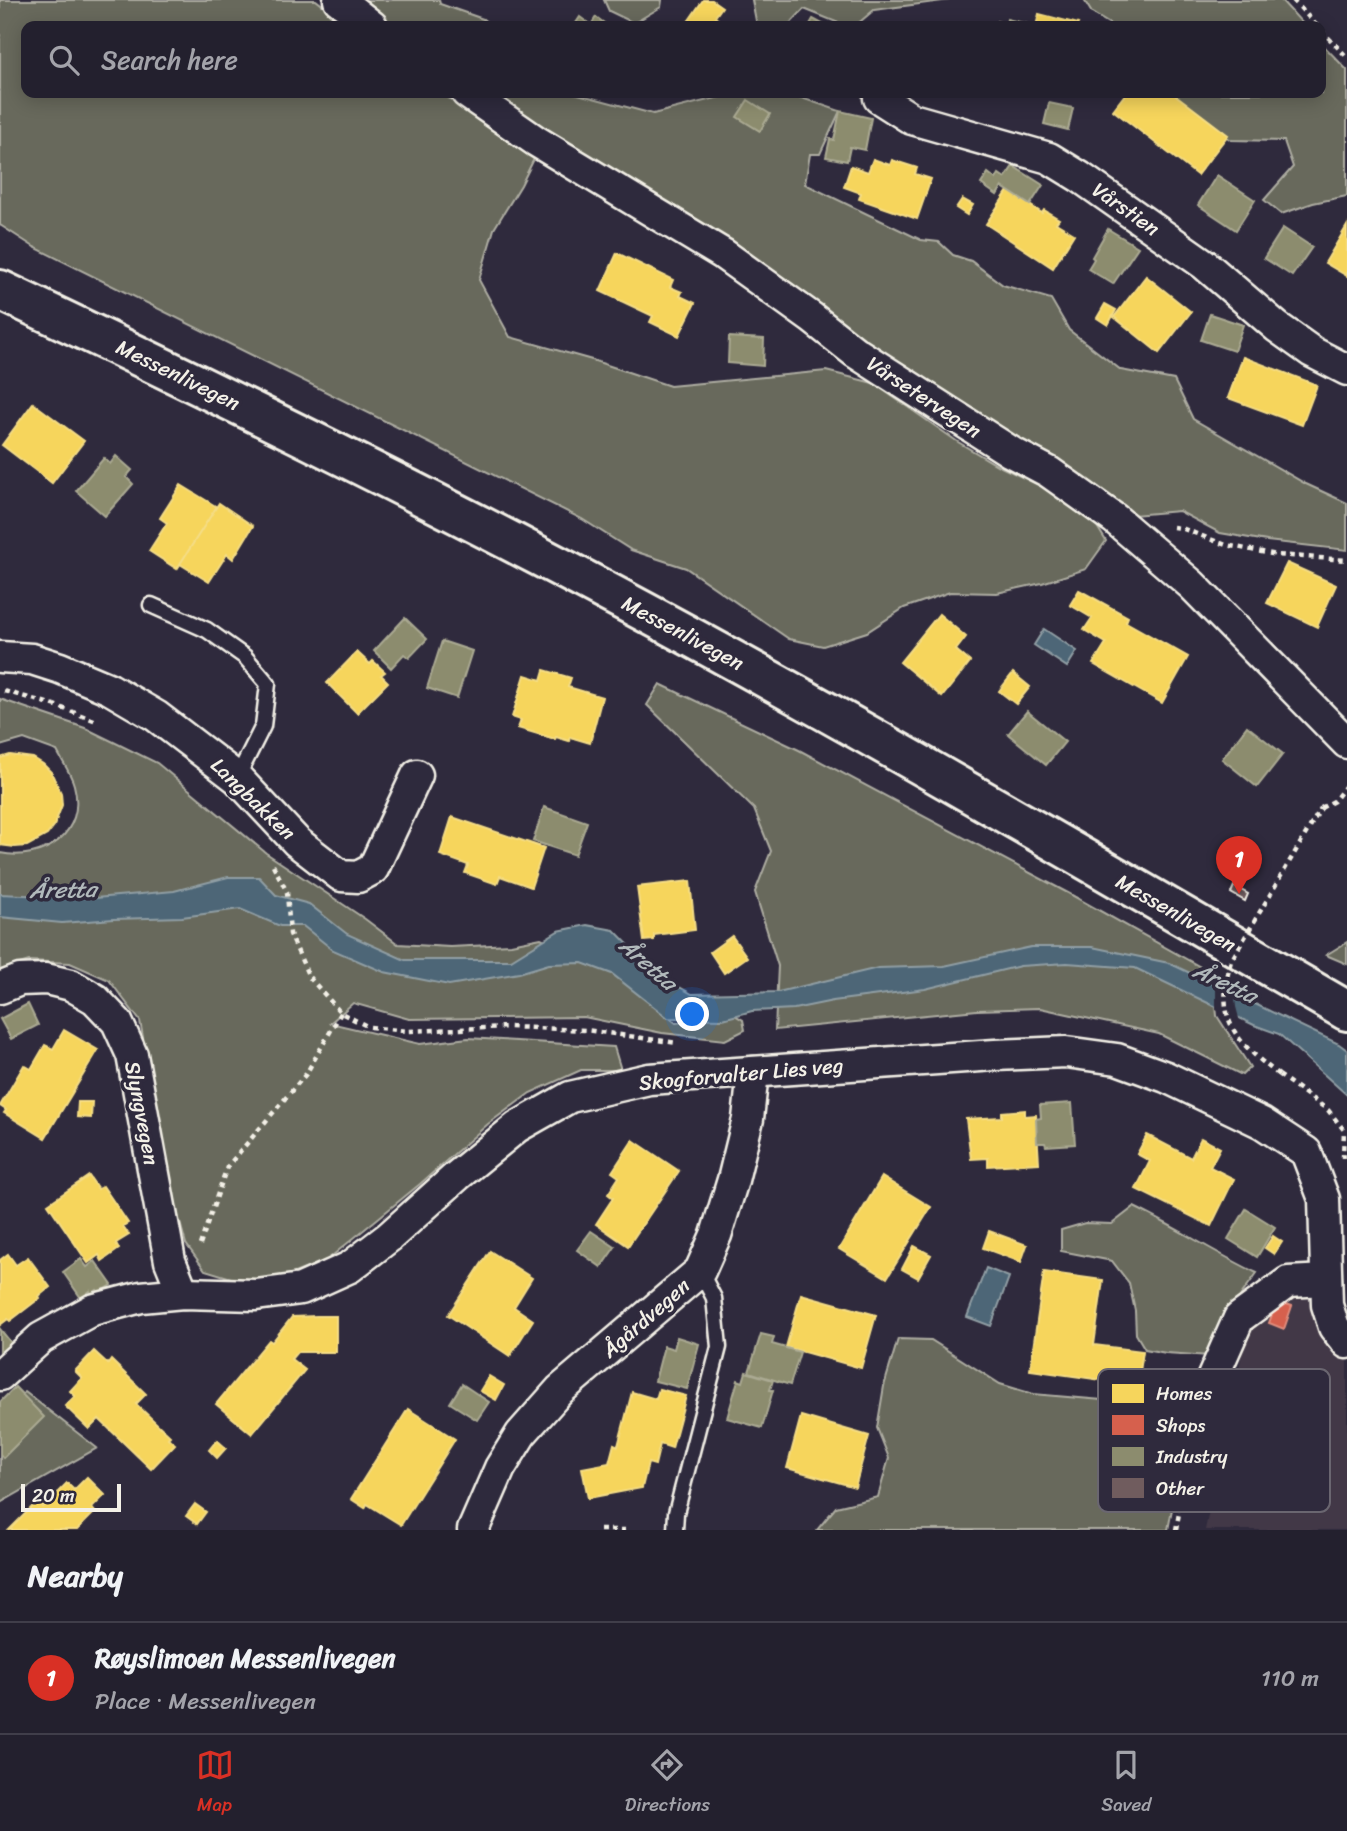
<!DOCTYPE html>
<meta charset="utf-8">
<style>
:root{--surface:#23202e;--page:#2f2d3a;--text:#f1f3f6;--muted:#a3a3aa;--line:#403e4a;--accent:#d93025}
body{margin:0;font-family:Sriracha,sans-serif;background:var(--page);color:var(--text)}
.scale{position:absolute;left:21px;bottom:18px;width:100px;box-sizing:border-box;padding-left:7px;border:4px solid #f4f1e8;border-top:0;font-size:19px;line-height:24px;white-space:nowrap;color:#f4f1e8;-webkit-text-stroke:5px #2f2a3d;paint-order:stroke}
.you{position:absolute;left:693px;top:1015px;width:24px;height:24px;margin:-18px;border:5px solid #fff;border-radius:50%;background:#1a73e8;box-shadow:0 0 0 10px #1a73e833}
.badge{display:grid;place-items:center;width:46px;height:46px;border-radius:50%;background:var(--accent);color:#fff;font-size:23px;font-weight:700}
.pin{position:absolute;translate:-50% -58px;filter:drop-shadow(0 2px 4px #0008)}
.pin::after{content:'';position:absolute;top:37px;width:24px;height:21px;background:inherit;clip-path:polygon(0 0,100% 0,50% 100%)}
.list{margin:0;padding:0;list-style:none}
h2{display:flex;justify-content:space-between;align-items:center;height:91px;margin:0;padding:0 28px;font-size:30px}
h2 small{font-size:23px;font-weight:400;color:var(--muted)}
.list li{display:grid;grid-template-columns:46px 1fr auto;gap:21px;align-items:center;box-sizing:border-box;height:112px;padding:0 28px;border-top:2px solid var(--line)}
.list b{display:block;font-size:26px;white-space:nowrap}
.list p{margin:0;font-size:23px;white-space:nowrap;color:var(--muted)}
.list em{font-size:23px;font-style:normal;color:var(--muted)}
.icon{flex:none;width:38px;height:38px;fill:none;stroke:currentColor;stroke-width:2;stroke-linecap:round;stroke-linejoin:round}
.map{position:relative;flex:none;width:1347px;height:1530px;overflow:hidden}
.search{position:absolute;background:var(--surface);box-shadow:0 4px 18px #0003;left:21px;right:21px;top:21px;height:77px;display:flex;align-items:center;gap:18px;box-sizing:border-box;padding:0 24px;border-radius:14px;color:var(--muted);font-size:26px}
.sheet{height:203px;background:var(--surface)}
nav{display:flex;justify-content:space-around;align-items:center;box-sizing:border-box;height:98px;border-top:2px solid var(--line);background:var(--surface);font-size:19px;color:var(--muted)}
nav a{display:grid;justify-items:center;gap:4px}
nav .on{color:var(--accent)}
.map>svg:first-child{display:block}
.built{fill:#423947}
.green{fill:#67695b;stroke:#aeada2;stroke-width:2}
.water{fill:#4d6677;stroke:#909ea4;stroke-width:2}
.pier{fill:#2f2a3d}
.homes{fill:#f6d55c;stroke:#f5dd86;stroke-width:2}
.shops{fill:#d6604d;stroke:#df8c7c;stroke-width:2}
.industry{fill:#8c8c6e;stroke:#abaa93;stroke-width:2}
.building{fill:#705c5e;stroke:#f4f1e8;stroke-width:2}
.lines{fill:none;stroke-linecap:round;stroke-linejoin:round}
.service-casing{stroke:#f4f1e8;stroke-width:19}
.minor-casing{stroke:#f4f1e8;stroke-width:35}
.primary-casing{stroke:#f4f1e8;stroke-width:44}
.path{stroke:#f4f1e8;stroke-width:4.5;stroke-dasharray:5 5;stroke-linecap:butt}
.service{stroke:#2f2a3d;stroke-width:14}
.minor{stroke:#2f2a3d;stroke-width:30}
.primary{stroke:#2f2a3d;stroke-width:38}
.path-bridge{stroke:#f4f1e8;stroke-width:4.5;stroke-dasharray:5 5;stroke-linecap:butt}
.labels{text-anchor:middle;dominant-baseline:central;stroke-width:7;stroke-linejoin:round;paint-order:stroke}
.street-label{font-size:21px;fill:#f4f1e8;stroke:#2f2a3d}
.water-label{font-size:23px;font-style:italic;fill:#b1b9bb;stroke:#2f2a3d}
.key{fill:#2f2a3d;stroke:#6a6670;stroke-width:2}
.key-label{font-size:19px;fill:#f4f1e8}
</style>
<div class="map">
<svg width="1347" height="1530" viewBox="0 0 1347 1530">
<rect width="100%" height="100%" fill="#2f2a3d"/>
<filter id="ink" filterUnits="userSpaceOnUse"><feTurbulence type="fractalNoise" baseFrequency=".0143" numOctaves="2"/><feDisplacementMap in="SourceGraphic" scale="14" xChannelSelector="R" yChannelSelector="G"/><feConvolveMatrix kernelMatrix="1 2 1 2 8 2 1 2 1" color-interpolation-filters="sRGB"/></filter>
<g filter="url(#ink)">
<polygon class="built" points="1281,1280 1347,1318 1347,1530 1205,1530 1247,1330"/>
<g class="green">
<polygon points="0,0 316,0 349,26 26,26 26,93 441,93 535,157 521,185 494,229 479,280 510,337 592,360 670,386 826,371 873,383 958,442 997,465 1051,491 1093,520 1106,541 1086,569 1042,583 997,593 950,592 904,608 867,632 823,646 789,639 686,568 631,550 582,519 34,247 0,225"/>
<polygon points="353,0 439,0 440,4 483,19 491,26 386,26"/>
<polygon points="604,0 662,0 661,7 634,23 609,11"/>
<polygon points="752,0 950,0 874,10 855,26 846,26 804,9 788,26 757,26"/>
<polygon points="1084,0 1281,0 1305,26 1113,26 1092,13"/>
<polygon points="1321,43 1347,70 1347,196 1313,203 1281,214 1264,200 1293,167 1284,141 1231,140 1167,93 1321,93"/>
<polygon points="480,93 574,93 653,114 736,93 787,93 840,111 820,154 810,154 805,184 921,240 939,242 953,255 971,261 1003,285 1051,299 1069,330 1121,370 1174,380 1193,419 1306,484 1347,503 1347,550 1267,541 1220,533 1179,511 1133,515 997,434"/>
<polygon points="660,684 799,750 1068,893 1213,974 1217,1016 1250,1067 1242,1075 1159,1034 1040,1008 977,1010 775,1030 778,966 755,892 771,851 754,809 647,705"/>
<path d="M0 699 85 728 157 763 266 853 365 919 398 944 450 947 511 944 541 938 622 976 650 1003 676 1023 733 1014 743 1020 745 1030 725 1040 662 1033 584 1017 409 1019 353 1003 330 1023 420 1044 468 1038 614 1047 621 1070H581L530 1093 488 1124 420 1184 327 1260 287 1276 241 1281 205 1270 186 1244 172 1194 140 1021 109 980 70 963 29 961 0 970V853C44 862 87 833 74 785 71 773 62 761 57 751L24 739 0 746Z"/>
<polygon points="1347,942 1347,964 1326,955"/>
<path d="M1134 1207C1176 1227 1215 1253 1257 1273L1241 1295 1210 1356 1166 1353 1145 1349 1136 1334 1135 1311 1129 1283 1112 1261 1061 1251V1230L1085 1223 1112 1224Z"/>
<polygon points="898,1339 931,1340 1000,1384 1033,1394 1114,1401 1150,1412 1187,1430 1168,1530 817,1530 836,1507 878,1497 889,1458 877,1428 884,1386"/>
<polygon points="25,1392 97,1448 0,1503 0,1412"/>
</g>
<g class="water">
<polygon points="1044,629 1077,651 1067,667 1034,645"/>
<polygon points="228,877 259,877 276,895 309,904 347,934 405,960 511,960 558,931 587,925 614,930 658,975 692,994 778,992 878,968 944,966 1031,947 1092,947 1169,963 1339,1044 1347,1050 1347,1095 1279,1034 1254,1025 1135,968 1067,963 1020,966 925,989 833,1001 794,1009 752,1011 723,1019 668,1018 612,974 582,963 549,964 519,973 449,985 384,972 333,950 303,926 280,926 240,909 182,917 114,919 62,923 0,917 0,894 95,898 174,891"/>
<polygon points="986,1268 1009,1277 991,1326 967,1317"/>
</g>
<polygon class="pier" points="1216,981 1234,989 1236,1007 1240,1022 1216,1010"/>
<g class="homes">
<polygon points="703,0 712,0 722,7 715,17 727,26 685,26"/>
<polygon points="1039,14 1078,24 1077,26 1036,26"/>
<polygon points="1126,93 1173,93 1228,135 1197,175 1113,110"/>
<polygon points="873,159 890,165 892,160 917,168 915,174 931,179 917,219 859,199 861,193 844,187 851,166 868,172"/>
<polygon points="1008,191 1042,213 1044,210 1059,219 1056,223 1074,234 1053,268 986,224"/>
<polygon points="962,199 973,205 967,215 956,208"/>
<polygon points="1347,226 1347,276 1325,263"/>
<polygon points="617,253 673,280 670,287 682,292 680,296 695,303 679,336 650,322 653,316 600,291"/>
<polygon points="1146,276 1191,312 1159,353 1114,317"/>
<polygon points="1105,304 1116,310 1108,325 1097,318"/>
<polygon points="1243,357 1317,385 1302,425 1228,398"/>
<polygon points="33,403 84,441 52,483 2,445"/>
<polygon points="181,485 217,507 177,569 149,551 167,523 160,518"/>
<polygon points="219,503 253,526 233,559 227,554 209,582 180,564"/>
<polygon points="1287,563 1336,585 1317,627 1267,603"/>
<polygon points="1079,590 1128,617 1126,622 1188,657 1162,703 1093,664 1106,643 1084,630 1092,618 1070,605"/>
<polygon points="939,614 966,637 956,650 970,662 942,697 900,662"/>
<polygon points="357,652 370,664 373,661 385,672 381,675 388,682 357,713 327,683"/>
<polygon points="544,670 571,678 568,687 602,697 590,743 570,737 569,741 556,737 555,739 518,728 521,720 512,717 525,675 541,680"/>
<polygon points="1013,673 1030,687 1016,704 999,691"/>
<polygon points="10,755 33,758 43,764 51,772 61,793 62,805 54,826 47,835 27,846 15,847 0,845 0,758"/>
<polygon points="452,817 544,848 531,887 500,876 497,884 465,873 468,865 440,855"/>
<polygon points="690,881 695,930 654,935 654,940 644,941 637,887"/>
<polygon points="732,936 747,957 724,973 710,952"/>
<polygon points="64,1030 98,1050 45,1138 4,1113 6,1110 0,1106 24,1065 31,1069 45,1045 53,1049"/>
<polygon points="78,1102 92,1102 91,1118 77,1117"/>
<polygon points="1025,1110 1025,1116 1036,1115 1039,1163 988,1166 988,1158 971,1159 966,1119 1002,1117 1002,1112"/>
<polygon points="1147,1135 1191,1158 1201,1138 1220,1148 1210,1167 1234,1179 1211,1226 1136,1189 1150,1161 1137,1154"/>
<polygon points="633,1140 679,1171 628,1246 596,1224 613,1198 608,1194 619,1177 612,1172"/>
<polygon points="89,1176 98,1189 103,1186 128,1223 123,1226 129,1235 116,1243 119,1249 102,1261 99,1255 88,1263 48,1204"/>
<polygon points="882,1177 931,1207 887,1278 839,1249"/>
<polygon points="989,1231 1027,1245 1021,1262 983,1248"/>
<polygon points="1273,1236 1282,1242 1274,1254 1265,1248"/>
<polygon points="914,1246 931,1255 918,1278 902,1269"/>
<polygon points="490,1251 532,1278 514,1307 533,1320 510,1356 448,1315"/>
<polygon points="8,1254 16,1265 28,1257 50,1287 39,1296 40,1298 10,1321 8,1319 0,1325 0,1260"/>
<polygon points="1044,1272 1103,1280 1094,1345 1143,1351 1138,1385 1030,1370"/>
<polygon points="801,1294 876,1315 861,1368 786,1347"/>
<polygon points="317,1316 336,1316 336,1352 297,1352 291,1359 305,1370 252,1434 216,1404 269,1340 272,1342 292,1317"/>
<polygon points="94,1351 108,1364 111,1360 146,1394 136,1404 170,1436 168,1438 175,1444 151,1469 99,1419 89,1429 65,1406 75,1396 70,1391 82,1378 75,1371"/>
<polygon points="489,1376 504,1385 496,1400 480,1391"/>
<polygon points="659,1389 686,1396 672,1448 660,1444 655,1465 648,1463 642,1488 588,1498 582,1468 609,1463 614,1444 618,1446 632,1392 656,1399"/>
<polygon points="408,1409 455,1439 401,1525 367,1504 365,1508 351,1499"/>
<polygon points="801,1416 869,1436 855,1487 787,1468"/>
<polygon points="217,1440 226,1448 217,1458 209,1450"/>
<polygon points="87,1477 105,1495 92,1508 95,1512 77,1530 9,1530 38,1501 43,1507 67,1483 74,1490"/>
<polygon points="195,1504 206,1512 197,1524 186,1516"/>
</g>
<polygon class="shops" points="1277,1301 1292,1306 1284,1329 1269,1323"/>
<g class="industry">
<polygon points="580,17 591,25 596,17 608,26 574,26"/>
<polygon points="813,19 826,26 809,26"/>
<polygon points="1007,19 1028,24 1027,26 996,26 997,21 1006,24"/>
<polygon points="748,100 770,114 760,131 737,117"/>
<polygon points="1049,103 1073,108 1068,130 1044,124"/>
<polygon points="840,111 871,118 865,150 850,147 847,161 826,157 830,139 834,140"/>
<polygon points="1013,166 1043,185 1030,205 1002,187 997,195 981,184 988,173 996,179 999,174 1005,178"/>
<polygon points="1217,175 1255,200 1236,230 1198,205"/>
<polygon points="1283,228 1312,247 1292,276 1264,258"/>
<polygon points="1108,229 1138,247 1113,284 1088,269 1094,259 1092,257"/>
<polygon points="1210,314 1243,325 1234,351 1201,340"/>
<polygon points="729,337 764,339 763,366 728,363"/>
<polygon points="116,456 132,470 126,477 133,484 105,516 76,491 104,458 110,464"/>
<polygon points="405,618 427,639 409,658 404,654 391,668 374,651"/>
<polygon points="442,641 472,651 457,698 427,688"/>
<polygon points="1027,711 1065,742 1046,765 1008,734"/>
<polygon points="1247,726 1283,754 1257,787 1222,759"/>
<polygon points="544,807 587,822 575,855 533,841"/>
<polygon points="28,1004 38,1025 11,1039 0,1019"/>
<polygon points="1072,1103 1075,1144 1046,1146 1045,1143 1037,1143 1036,1119 1041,1118 1040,1105"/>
<polygon points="1246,1209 1275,1227 1257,1257 1228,1239"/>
<polygon points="591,1231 615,1247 601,1267 577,1250"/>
<polygon points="81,1259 87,1267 95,1261 112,1285 99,1293 97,1290 91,1294 90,1291 81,1298 63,1272"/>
<polygon points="0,1329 13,1345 0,1355"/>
<polygon points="761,1334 774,1337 772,1344 800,1352 790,1385 749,1372"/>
<polygon points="677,1337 699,1344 687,1389 655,1381 664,1346 674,1349"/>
<polygon points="746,1372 773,1380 770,1390 773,1390 762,1428 727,1418 738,1380 743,1382"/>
<polygon points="462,1384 489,1402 477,1420 450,1403"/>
<polygon points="15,1387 44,1417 3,1458 0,1454 0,1402"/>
</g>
<polygon class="building" points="1234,886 1248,894 1245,901 1231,893"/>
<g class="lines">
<g class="service-casing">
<g id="service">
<polyline points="151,605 207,630 245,657 268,684 263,726 237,778"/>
<polyline points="675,1530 676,1513 719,1347 714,1298 700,1271"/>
</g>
</g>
<g class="minor-casing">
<g id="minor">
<polyline points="339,0 372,26"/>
<polyline points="467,93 536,141 723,254 812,318 855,352 1011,452 1049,472 1115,519 1192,585 1347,743"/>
<polyline points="879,98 912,119 1049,158 1080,177 1204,264 1277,327 1312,352 1347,370"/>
<polyline points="0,657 32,659 60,668 110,689 156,716 237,778 297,842 341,876 358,877 373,869 417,775"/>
<polyline points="0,988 20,980 46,979 71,985 95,999 117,1022 132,1055 170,1261 183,1293"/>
<polyline points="0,1375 41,1338 92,1310 141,1297 183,1293 256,1295 301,1289 350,1267 389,1237 457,1176 517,1127 570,1097 649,1079 995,1055 1066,1052 1117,1059 1166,1077 1262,1123 1306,1152 1324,1199 1327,1305 1334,1327 1347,1343"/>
<polyline points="1212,1379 1239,1318 1288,1282 1326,1280"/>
<polyline points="473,1530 500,1468 521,1434 560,1390 700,1271 716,1235 733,1180 748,1119 753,1072"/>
</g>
</g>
<g class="primary-casing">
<path id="primary" d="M0 290C180 375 360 463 537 555 812 698 1079 856 1347 1011"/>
</g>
<g class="path">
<polyline points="1293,0 1317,26"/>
<polyline points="1321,30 1347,57"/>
<polyline points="1173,527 1181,528 1226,545 1277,555 1347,560"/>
<polyline points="4,691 54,705 99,722"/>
<polyline points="1321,808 1334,801 1347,784"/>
<polyline points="273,865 287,892 290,934 309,977 341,1013 369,1027 408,1031 509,1027 586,1030 678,1043"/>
<polyline points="1279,1075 1328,1110 1344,1130 1343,1158"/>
<polyline points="200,1245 227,1167 306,1074 341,1013"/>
<polyline points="1241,1390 1252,1431 1268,1446"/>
<polyline points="600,1530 628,1530"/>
<polyline points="1176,1530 1192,1441 1203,1408"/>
</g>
<use href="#service" class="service"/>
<use href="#minor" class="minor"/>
<use href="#primary" class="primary"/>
<path class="path-bridge" d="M1279 1075C1234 1040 1215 1020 1231 961L1321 808"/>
</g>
</g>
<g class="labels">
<g class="street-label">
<text transform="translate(1126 209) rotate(35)">Vårstien</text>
<text transform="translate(178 375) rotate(26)">Messenlivegen</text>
<text transform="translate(924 397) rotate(33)">Vårsetervegen</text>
<text transform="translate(683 633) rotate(28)">Messenlivegen</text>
<text transform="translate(253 799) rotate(44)">Langbakken</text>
<text transform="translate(1176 913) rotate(30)">Messenlivegen</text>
<text transform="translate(741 1074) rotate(-5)">Skogforvalter Lies veg</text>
<text transform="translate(142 1113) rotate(79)">Slyngvegen</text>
<text transform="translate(646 1318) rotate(-41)">Ågårdvegen</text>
</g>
<g class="water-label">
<text transform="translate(63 890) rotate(-1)">Åretta</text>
<text transform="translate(648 964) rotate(41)">Åretta</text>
<text transform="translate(1225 983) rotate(25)">Åretta</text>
</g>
</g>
<rect x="1098" y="1369" width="232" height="143" rx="10" class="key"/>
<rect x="1112" y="1384" width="32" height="19" fill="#f6d55c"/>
<rect x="1112" y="1415" width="32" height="20" fill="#d6604d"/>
<rect x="1112" y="1447" width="32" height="19" fill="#8c8c6e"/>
<rect x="1112" y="1478" width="32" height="20" fill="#705c5e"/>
<g class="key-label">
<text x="1156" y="1400">Homes</text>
<text x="1156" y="1432">Shops</text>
<text x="1156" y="1463">Industry</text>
<text x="1156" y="1495">Other</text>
</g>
</svg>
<div class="scale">20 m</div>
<div class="you"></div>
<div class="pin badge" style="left:1239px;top:894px">1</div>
<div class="search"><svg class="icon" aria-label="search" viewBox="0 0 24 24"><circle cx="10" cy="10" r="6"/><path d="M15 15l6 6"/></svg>Search here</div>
</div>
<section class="sheet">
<h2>Nearby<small></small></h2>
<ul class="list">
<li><span class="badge">1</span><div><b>Røyslimoen Messenlivegen</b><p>Place · Messenlivegen</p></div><em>110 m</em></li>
</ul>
</section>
<nav>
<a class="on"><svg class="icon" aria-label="map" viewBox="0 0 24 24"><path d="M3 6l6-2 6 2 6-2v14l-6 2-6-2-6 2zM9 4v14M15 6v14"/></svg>Map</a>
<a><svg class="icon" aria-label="directions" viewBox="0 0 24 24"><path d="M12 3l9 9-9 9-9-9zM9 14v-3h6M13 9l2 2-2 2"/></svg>Directions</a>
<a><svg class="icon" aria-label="saved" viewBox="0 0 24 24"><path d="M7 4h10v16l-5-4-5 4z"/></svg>Saved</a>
</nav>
